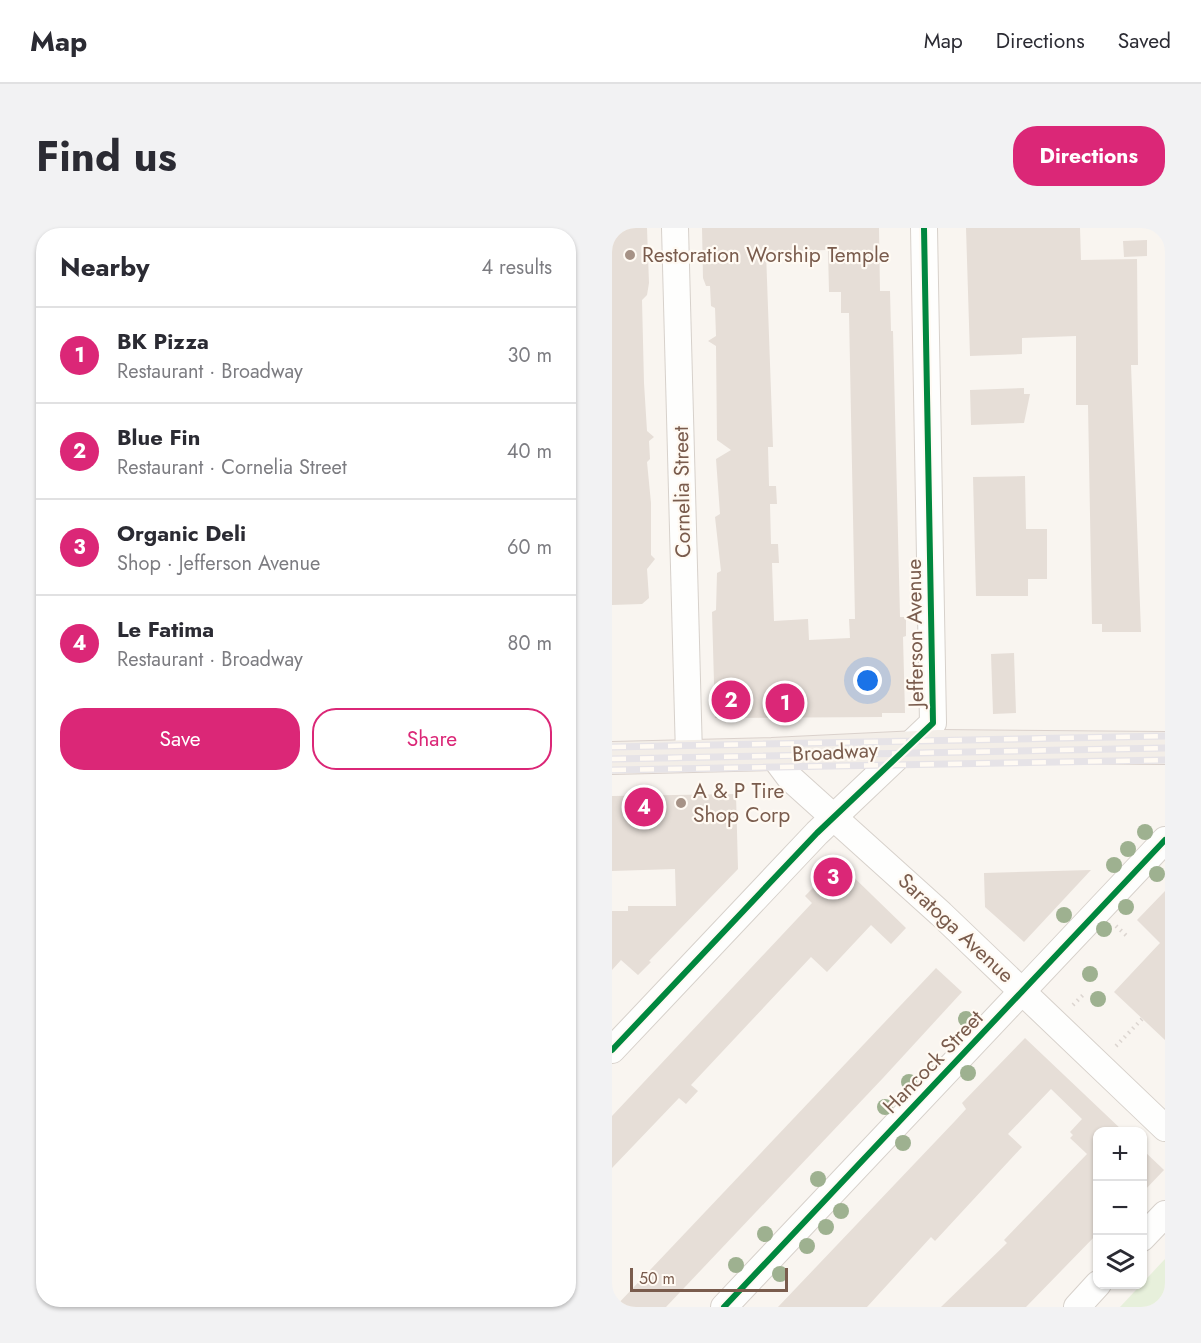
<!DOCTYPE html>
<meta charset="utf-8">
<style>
:root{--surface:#fff;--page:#f2f2f3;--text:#2b2b33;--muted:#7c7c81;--line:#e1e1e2;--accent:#db2777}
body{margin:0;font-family:Jost,sans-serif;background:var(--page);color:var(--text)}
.controls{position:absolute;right:18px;bottom:18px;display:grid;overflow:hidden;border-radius:12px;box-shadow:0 2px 4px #0004}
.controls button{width:54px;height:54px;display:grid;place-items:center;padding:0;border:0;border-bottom:2px solid var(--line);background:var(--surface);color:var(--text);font:30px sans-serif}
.scale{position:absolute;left:18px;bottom:15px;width:158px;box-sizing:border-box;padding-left:6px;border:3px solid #7a5c4d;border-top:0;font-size:16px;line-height:21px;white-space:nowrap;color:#7a5c4d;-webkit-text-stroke:4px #fffaf3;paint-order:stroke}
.you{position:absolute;left:256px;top:453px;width:21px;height:21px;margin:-15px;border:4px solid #fff;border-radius:50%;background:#1a73e8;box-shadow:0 0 0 9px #1a73e833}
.badge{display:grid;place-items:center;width:39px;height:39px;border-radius:50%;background:var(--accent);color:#fff;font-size:20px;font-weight:700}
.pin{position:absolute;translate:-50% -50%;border:3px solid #fff;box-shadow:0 2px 6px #0006}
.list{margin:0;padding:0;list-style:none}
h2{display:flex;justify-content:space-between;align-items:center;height:78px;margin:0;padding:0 24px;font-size:26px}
h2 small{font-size:20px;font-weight:400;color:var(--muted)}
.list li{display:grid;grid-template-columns:39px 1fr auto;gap:18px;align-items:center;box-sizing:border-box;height:96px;padding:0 24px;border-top:2px solid var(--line)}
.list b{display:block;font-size:22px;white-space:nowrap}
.list p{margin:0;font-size:20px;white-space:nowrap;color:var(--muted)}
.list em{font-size:20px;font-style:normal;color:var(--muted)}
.actions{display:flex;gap:12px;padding:18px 24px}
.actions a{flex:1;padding:14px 0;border:2px solid var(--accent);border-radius:24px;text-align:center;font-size:21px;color:var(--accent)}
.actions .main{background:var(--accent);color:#fff}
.icon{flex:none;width:33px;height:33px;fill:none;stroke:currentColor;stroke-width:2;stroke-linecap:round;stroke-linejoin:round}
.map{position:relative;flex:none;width:553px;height:1079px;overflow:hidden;border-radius:24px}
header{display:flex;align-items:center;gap:36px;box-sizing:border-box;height:84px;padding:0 30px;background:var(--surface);border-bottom:2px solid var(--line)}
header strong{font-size:28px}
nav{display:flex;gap:33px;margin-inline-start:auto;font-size:21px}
.intro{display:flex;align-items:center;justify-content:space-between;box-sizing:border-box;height:144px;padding:0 36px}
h1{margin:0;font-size:42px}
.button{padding:15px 27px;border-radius:24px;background:var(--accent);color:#fff;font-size:21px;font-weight:700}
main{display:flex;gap:36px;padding:0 36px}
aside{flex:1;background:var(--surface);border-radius:24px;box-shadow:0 2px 4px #0004}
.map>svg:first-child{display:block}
.green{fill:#e7f0db}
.building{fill:#e6ded7;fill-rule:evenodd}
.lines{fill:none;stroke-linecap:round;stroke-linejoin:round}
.minor-casing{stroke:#d7d1cb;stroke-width:28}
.major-casing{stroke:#dad1cc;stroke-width:34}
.path{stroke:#dcd5d0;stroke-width:4;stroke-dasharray:1.5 4.5;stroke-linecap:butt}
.minor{stroke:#fefefd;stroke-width:26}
.major{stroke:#f3eee8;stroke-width:32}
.rail-casing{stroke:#e6e3e7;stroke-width:7}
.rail{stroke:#fffaf3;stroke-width:4.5;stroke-dasharray:14;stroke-linecap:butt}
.cycleway-casing{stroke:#fffaf3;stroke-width:10}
.cycleway{stroke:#00873e;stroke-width:6}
.tree{fill:#9eb190}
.poi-dot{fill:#a69286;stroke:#fffaf3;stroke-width:2}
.labels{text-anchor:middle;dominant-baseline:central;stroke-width:4.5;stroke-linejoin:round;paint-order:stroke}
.poi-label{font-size:21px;fill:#7a5c4d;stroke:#fffaf3;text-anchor:start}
.street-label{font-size:21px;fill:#7a5c4d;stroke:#fffaf3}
</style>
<header>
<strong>Map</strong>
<nav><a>Map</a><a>Directions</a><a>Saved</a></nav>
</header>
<div class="intro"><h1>Find us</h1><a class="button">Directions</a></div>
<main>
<aside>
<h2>Nearby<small>4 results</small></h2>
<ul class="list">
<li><span class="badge">1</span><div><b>BK Pizza</b><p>Restaurant · Broadway</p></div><em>30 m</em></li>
<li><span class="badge">2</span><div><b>Blue Fin</b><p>Restaurant · Cornelia Street</p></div><em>40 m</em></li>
<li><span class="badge">3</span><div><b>Organic Deli</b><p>Shop · Jefferson Avenue</p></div><em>60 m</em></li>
<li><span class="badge">4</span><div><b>Le Fatima</b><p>Restaurant · Broadway</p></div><em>80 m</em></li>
</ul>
<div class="actions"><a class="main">Save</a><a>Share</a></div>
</aside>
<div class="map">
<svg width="553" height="1079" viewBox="0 0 553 1079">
<rect width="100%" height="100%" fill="#f9f5f0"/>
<polygon class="green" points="553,1031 553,1079 508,1079"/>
<g class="building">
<polygon points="0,0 35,0 37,55 35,67 30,72 32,155 35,203 42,209 37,213 38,231 35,234 39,275 39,327 43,331 35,341 37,370 30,376 0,377"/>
<path d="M90 0H267L268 63H278L279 103H281L288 389H294V408L291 409 293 485H270V489L103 490 100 384 104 382 105 345 109 343 103 289 108 286 104 231 119 222 105 212 104 118 96 113 104 108 103 80 99 78 98 58H94L91 50ZM216 22 217 64H229V85H237L243 391H237L238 410 197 412 196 391 162 393 160 335H167L166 316H159L158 276H165L164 258H157L156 219H161L154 24Z"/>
<polygon points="354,0 468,0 469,32 525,31 526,137 519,137 529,404 490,404 490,396 480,396 476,177 464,177 464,108 410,110 410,126 358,128"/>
<polygon points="535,12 535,28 512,29 511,13"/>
<polygon points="412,160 412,166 418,166 412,195 359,197 358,162"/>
<polygon points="413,248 414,301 435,301 435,351 416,351 416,368 364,368 361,249"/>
<polygon points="402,425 404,485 381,486 379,426"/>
<polygon points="124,566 126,641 37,733 39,734 26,747 9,732 0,742 0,683 16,683 16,678 64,678 63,641 0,643 0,568"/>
<polygon points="226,634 294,700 279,716 259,697 215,744 199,729 79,857 86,863 74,876 67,870 0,940 0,888 200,675 193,668"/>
<polygon points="479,642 412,714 373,679 372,645"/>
<polygon points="553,663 553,812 502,764 548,715 525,692"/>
<polygon points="324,740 350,764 271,850 54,1079 3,1079"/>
<polygon points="413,810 511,903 486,903 486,1005 414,1079 329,1079 395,1015 392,1012 475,926 458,910 461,907 458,904 470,891 439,861 396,906 410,919 323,1013 319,1009 255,1079 166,1079 343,893 354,881 350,875"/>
<polygon points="531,922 552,942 531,964"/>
</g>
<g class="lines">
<g class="minor-casing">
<g id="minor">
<polyline points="63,0 77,527"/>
<polyline points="160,526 178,550 329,686 553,900"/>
<polyline points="0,822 205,605 321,495 312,0"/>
<polyline points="530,1010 553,986"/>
<polyline points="112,1079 553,612"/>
<polyline points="465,1079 486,1056"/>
</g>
</g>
<g class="major-casing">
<polyline id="major" points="0,530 160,526 327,518 553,520"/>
</g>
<g class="path">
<polyline points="504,698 517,710"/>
<polyline points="461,777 473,765"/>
<polyline points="504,818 530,791"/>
</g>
<use href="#minor" class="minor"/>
<use href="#major" class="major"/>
<g class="rail-casing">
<g id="rail">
<polyline points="0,519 553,508"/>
<polyline points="0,531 553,520"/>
<polyline points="0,542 553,532"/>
</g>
</g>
<use href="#rail" class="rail"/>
<g class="cycleway-casing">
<g id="cycleway">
<polyline points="0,822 205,605 321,495 312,0"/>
<polyline points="112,1079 553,612"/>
</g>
</g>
<use href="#cycleway" class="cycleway"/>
</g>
<g class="tree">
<circle cx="533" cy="604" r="8"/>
<circle cx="516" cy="621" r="8"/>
<circle cx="502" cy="637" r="8"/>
<circle cx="545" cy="646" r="8"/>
<circle cx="514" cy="679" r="8"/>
<circle cx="452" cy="687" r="8"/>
<circle cx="492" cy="701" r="8"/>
<circle cx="478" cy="746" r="8"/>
<circle cx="486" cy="771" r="8"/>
<circle cx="354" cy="791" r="8"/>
<circle cx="356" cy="845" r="8"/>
<circle cx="297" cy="854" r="8"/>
<circle cx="273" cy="879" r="8"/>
<circle cx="291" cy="915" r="8"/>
<circle cx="206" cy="951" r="8"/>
<circle cx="229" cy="983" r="8"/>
<circle cx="214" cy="999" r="8"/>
<circle cx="153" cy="1006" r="8"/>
<circle cx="195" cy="1018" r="8"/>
<circle cx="124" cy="1037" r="8"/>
<circle cx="168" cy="1046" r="8"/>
</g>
<g class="poi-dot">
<circle cx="18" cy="27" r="6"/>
<circle cx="69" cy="575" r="6"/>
</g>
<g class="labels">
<g class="poi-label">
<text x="30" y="27">Restoration Worship Temple</text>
<text x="81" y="563">A &amp; P Tire<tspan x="81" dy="24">Shop Corp</tspan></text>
</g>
<g class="street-label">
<text transform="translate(70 264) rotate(-91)">Cornelia Street</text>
<text transform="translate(303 405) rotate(-91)">Jefferson Avenue</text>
<text transform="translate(223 524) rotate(-3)">Broadway</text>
<text transform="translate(344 700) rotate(43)">Saratoga Avenue</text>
<text transform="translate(321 834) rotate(-46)">Hancock Street</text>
</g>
</g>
</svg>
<div class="controls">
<button>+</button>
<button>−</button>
<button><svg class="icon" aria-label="layers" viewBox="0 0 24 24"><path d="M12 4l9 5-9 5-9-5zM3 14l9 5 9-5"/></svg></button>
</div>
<div class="scale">50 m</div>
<div class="you"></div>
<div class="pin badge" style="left:173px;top:475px">1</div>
<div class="pin badge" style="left:119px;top:472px">2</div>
<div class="pin badge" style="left:221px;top:649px">3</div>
<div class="pin badge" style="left:32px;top:579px">4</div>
</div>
</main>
